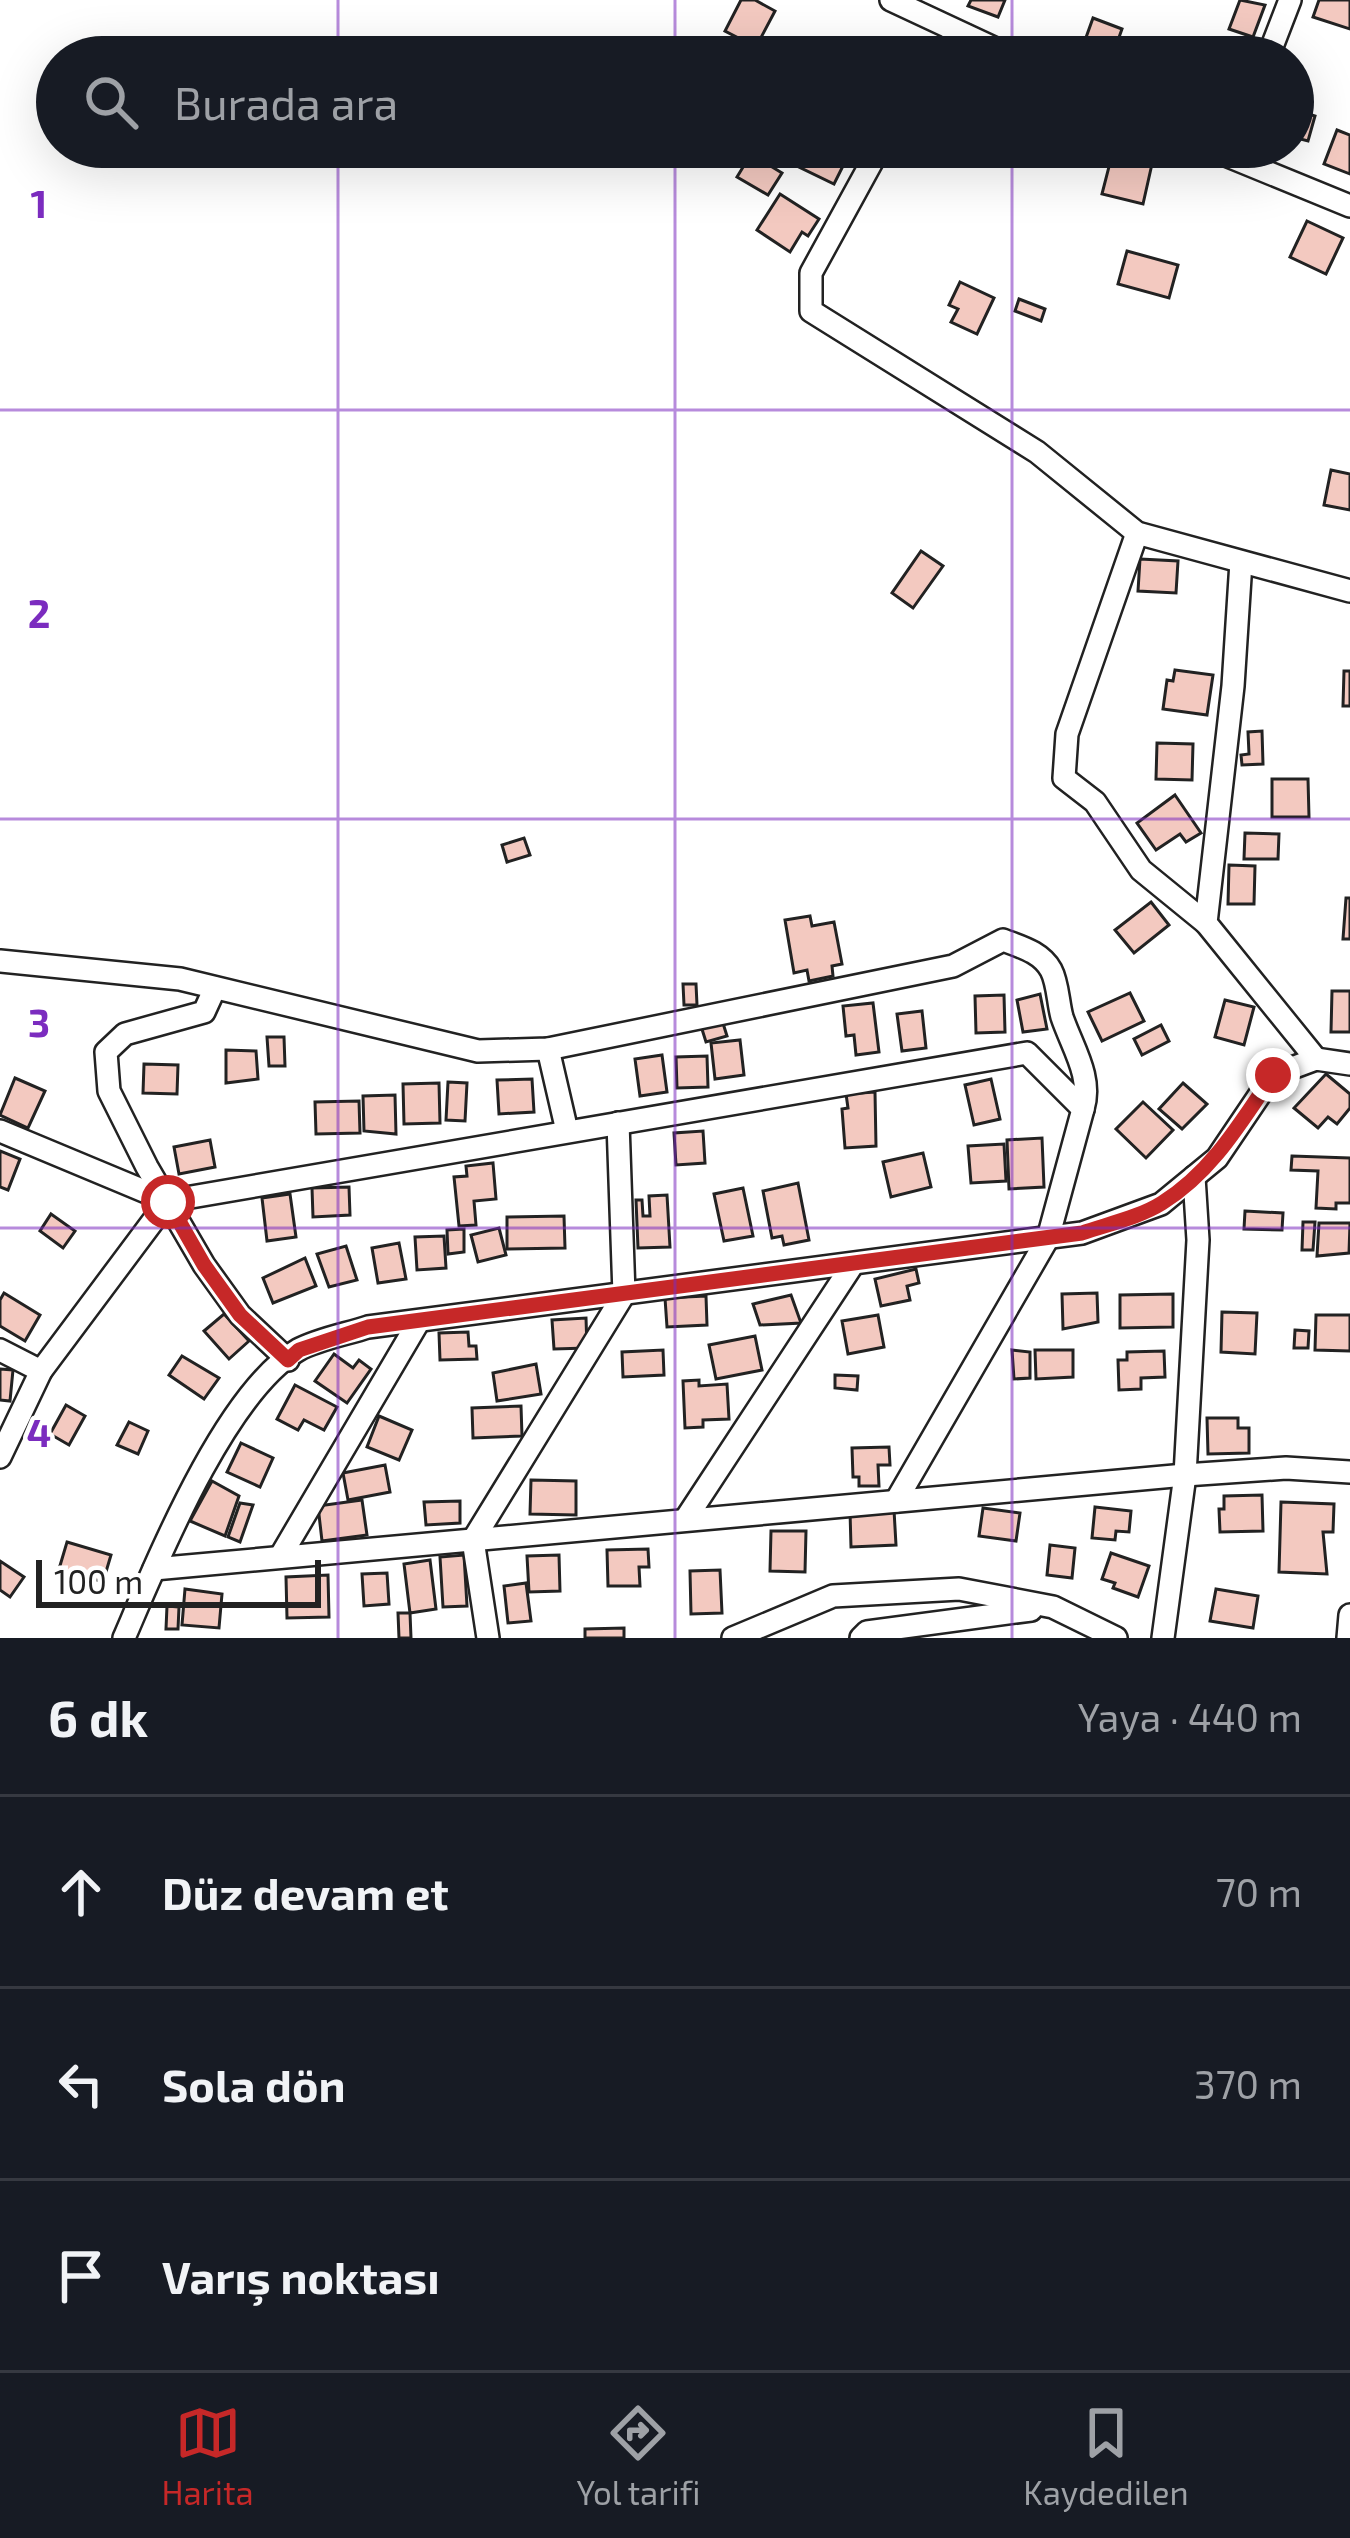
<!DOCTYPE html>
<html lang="tr">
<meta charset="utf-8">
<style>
:root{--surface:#171b24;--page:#242831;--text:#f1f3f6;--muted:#9ea1a6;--line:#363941;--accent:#c62828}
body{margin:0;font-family:"Exo 2",sans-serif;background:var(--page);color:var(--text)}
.scale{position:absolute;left:36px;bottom:30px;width:285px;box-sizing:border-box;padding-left:12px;border:6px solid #222;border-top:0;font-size:33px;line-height:42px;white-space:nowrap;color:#222;-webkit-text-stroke:9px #fff;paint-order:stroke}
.stop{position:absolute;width:36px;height:36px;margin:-27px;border:9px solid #c62828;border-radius:50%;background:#fff}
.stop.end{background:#c62828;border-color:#fff;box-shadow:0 3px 12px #0008}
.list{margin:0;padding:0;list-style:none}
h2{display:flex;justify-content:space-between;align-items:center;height:156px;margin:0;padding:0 48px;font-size:51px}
h2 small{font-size:39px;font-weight:400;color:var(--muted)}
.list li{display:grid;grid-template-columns:78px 1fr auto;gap:36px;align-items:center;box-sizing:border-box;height:192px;padding:0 48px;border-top:3px solid var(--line)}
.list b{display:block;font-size:45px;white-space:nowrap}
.list em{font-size:39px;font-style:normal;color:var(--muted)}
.icon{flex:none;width:66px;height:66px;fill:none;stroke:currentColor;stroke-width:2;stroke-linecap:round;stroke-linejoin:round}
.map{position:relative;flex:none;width:1350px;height:1638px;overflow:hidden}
.search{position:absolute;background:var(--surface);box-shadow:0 12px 48px #0002;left:36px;right:36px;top:36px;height:132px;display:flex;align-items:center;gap:30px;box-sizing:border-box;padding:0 42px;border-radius:66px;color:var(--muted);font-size:45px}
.sheet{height:732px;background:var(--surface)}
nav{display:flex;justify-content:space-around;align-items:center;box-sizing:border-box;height:168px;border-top:3px solid var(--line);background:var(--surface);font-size:33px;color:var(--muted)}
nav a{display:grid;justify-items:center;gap:6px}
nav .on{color:var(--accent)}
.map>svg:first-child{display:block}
.building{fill:#f3c9c0;stroke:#222;stroke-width:3}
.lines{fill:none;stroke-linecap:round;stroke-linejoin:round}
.minor-casing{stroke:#222;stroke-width:26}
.minor{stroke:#fff;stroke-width:21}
.route{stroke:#c62828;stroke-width:15}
.grid{fill:none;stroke:#7b2cbf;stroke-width:3;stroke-opacity:0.55}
.grid-label{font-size:39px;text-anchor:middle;font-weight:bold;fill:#7b2cbf;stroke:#fff;stroke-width:9;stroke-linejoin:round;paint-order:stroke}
</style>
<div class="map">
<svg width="1350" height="1638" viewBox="0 0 1350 1638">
<rect width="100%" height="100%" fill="#fff"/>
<g class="building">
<polygon points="741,0 755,0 775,11 756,47 725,31"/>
<polygon points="971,0 1005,0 998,17 968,6"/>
<polygon points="1240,0 1265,5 1253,37 1229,29"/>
<polygon points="1319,0 1350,0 1350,29 1313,17"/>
<polygon points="1093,18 1122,29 1112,57 1079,57"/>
<polygon points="1293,109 1315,116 1308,141 1293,137"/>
<polygon points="1337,130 1350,135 1350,174 1324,164"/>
<polygon points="809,147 840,147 850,152 834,184 799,167"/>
<polygon points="751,154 782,173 768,195 737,177"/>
<polygon points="1112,155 1152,164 1143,204 1102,194"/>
<polygon points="780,194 819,219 808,236 802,232 790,252 757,230"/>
<polygon points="1307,221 1343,238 1326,274 1290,257"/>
<polygon points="1127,251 1178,265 1169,298 1118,284"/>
<polygon points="960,282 994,298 977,334 951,322 958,309 949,305"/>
<polygon points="1019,299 1045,309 1041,321 1015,311"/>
<polygon points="1331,470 1350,474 1350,510 1324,505"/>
<polygon points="921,551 943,566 913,608 892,593"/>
<polygon points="1140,559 1178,561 1176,593 1138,591"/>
<polygon points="1175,670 1213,675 1207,715 1163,709 1167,680 1173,681"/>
<polygon points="1344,671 1350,671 1350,706 1343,706"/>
<polygon points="1262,731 1263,764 1242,765 1241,755 1249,754 1248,732"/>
<polygon points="1157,743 1193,744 1192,780 1156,779"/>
<polygon points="1272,779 1308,779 1309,817 1272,817"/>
<polygon points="1175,795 1201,833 1186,842 1180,834 1156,850 1137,823"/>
<polygon points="1245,833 1279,834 1278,859 1244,859"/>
<polygon points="524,838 530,855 507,862 502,845"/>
<polygon points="1229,865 1255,866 1254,904 1228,904"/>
<polygon points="1346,898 1350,898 1350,939 1343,939"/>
<polygon points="1151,902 1169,925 1134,953 1115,930"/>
<polygon points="810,916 812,926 834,922 842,964 832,966 833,976 809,981 807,970 794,973 785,920"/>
<polygon points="683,984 696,984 697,1005 684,1005"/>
<polygon points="1332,991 1350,991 1350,1032 1331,1032"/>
<polygon points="1130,993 1144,1021 1102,1041 1088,1012"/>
<polygon points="1040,994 1047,1029 1023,1032 1017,1000"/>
<polygon points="1004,995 1005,1032 976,1033 975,996"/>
<polygon points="1225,1000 1254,1007 1244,1045 1215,1037"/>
<polygon points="873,1003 879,1052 856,1055 854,1035 846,1036 843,1006"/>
<polygon points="922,1011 926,1048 902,1051 897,1014"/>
<polygon points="722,1020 727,1036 706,1042 701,1026"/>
<polygon points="1161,1025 1169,1041 1142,1055 1134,1039"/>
<polygon points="267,1037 284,1037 285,1066 269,1066"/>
<polygon points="740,1040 744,1075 715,1079 711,1043"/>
<polygon points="226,1050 256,1051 258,1079 226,1083"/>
<polygon points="662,1055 667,1092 640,1096 635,1059"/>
<polygon points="707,1056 708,1087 677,1088 676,1057"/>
<polygon points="144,1064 178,1065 177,1094 143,1093"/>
<polygon points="1326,1074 1350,1094 1350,1108 1337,1124 1328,1117 1318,1128 1294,1108"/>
<polygon points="15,1078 45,1091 28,1128 0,1115"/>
<polygon points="532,1079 534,1112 499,1114 497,1080"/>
<polygon points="991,1079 1000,1119 974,1125 965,1085"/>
<polygon points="448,1082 467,1083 465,1121 446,1120"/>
<polygon points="439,1083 440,1123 404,1124 403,1084"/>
<polygon points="1183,1083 1207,1104 1182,1129 1159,1109"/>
<polygon points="875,1092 876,1146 845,1148 842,1109 848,1108 846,1094"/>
<polygon points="395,1095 396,1134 364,1131 363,1096"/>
<polygon points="359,1101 360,1133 316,1134 315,1102"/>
<polygon points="1143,1102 1173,1130 1146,1158 1116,1129"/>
<polygon points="703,1131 705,1163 676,1165 674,1133"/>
<polygon points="1042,1138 1044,1187 1009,1189 1007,1140"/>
<polygon points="210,1140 215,1167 179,1174 174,1147"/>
<polygon points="1004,1144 1006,1181 971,1183 968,1146"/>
<polygon points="0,1151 20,1159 8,1190 0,1187"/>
<polygon points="923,1153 931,1187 891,1197 883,1162"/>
<polygon points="1292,1156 1350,1158 1350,1203 1336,1203 1336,1209 1316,1208 1318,1171 1291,1170"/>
<polygon points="493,1163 496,1199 474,1201 476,1225 459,1226 454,1177 467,1176 466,1166"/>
<polygon points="798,1183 809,1240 784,1245 782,1236 772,1238 763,1191"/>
<polygon points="349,1187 350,1215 313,1217 312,1188"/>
<polygon points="743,1188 753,1236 724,1241 714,1194"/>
<polygon points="290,1194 296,1237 267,1241 262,1198"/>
<polygon points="667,1195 670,1247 638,1248 636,1200 642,1200 643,1216 650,1216 649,1196"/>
<polygon points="1245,1211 1283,1213 1282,1230 1244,1229"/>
<polygon points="51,1214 75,1231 63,1248 40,1231"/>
<polygon points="564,1216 565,1248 507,1249 507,1217"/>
<polygon points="1303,1222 1315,1222 1313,1250 1302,1250"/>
<polygon points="1319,1223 1350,1223 1349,1253 1317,1256"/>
<polygon points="499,1228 506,1255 478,1262 471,1235"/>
<polygon points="464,1229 464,1252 448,1254 447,1230"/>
<polygon points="444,1236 446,1268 417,1270 415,1237"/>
<polygon points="399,1243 406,1279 378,1283 372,1248"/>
<polygon points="346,1246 357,1280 329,1287 317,1254"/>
<polygon points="305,1258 316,1286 273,1303 263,1278"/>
<polygon points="916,1269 919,1283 907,1286 910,1300 881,1306 875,1279"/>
<polygon points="4,1293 40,1315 25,1341 0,1326 0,1300"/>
<polygon points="1097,1293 1098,1322 1063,1329 1062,1294"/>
<polygon points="1173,1294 1173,1327 1120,1328 1120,1295"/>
<polygon points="791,1295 801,1323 760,1325 753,1304"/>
<polygon points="706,1296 707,1325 667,1327 665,1298"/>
<polygon points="1222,1312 1257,1313 1255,1354 1221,1352"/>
<polygon points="224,1314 249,1341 229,1359 204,1331"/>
<polygon points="878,1315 884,1347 848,1354 842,1321"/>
<polygon points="1316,1315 1350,1315 1350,1351 1315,1350"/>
<polygon points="586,1318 587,1348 554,1349 552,1320"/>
<polygon points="1295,1330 1309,1331 1308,1348 1294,1348"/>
<polygon points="468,1332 469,1346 476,1346 477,1359 440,1360 439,1333"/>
<polygon points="755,1336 762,1370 716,1379 709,1345"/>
<polygon points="663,1350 664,1375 623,1377 622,1352"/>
<polygon points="1012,1350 1030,1352 1030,1378 1014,1379"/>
<polygon points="1035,1350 1073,1350 1073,1377 1036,1379"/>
<polygon points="1164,1351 1165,1377 1141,1378 1141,1389 1119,1390 1118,1360 1127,1360 1127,1352"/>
<polygon points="334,1354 353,1368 359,1360 371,1369 347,1403 315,1381"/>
<polygon points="182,1356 219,1378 204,1399 169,1375"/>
<polygon points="536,1364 541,1394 497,1401 493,1373"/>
<polygon points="0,1369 13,1370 10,1401 0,1400"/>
<polygon points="835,1375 858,1376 857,1390 835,1388"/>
<polygon points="699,1380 699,1386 727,1384 729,1419 703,1420 703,1427 685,1428 683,1381"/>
<polygon points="295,1385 337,1407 324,1430 304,1420 298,1430 277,1419"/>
<polygon points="66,1405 85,1416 69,1445 50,1434"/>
<polygon points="521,1406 522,1436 473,1438 472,1408"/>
<polygon points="379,1416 412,1430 399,1460 367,1447"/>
<polygon points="1207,1418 1238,1418 1238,1428 1249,1428 1249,1453 1208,1454"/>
<polygon points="129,1422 148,1431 138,1454 117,1445"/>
<polygon points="241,1443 273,1458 260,1487 227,1472"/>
<polygon points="889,1447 890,1465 878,1465 879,1486 859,1486 859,1477 853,1477 852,1448"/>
<polygon points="385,1465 390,1492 348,1500 343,1473"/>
<polygon points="531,1480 576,1481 576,1515 530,1514"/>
<polygon points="212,1481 239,1496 225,1536 190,1521"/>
<polygon points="1262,1495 1263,1531 1220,1532 1219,1509 1224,1509 1224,1496"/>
<polygon points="362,1500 367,1535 322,1541 318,1506"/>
<polygon points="460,1501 460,1523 426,1525 424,1502"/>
<polygon points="1281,1502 1334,1504 1333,1532 1323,1532 1327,1574 1279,1572"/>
<polygon points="240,1503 253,1505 240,1542 228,1537"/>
<polygon points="1095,1507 1131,1511 1129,1532 1116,1531 1115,1540 1092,1538"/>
<polygon points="983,1508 1020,1513 1016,1541 979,1536"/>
<polygon points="894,1510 896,1545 851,1547 850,1511"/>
<polygon points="771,1531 806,1531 805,1572 770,1571"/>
<polygon points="67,1542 111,1555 103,1582 59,1569"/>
<polygon points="1050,1545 1075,1548 1072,1578 1047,1575"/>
<polygon points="648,1549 649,1567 639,1567 640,1586 608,1586 607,1550"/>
<polygon points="1111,1553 1149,1566 1138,1597 1113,1588 1115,1583 1102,1579"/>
<polygon points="464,1555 467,1606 443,1607 440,1557"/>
<polygon points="559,1555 560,1591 529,1592 527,1556"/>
<polygon points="430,1560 436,1609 410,1613 404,1564"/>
<polygon points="0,1561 24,1577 10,1597 0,1590"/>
<polygon points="720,1570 722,1613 691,1614 690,1571"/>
<polygon points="387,1573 389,1604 364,1606 362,1574"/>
<polygon points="328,1575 329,1617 287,1618 286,1577"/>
<polygon points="526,1583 531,1621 508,1623 504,1586"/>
<polygon points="185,1589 222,1594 219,1628 182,1625"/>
<polygon points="1216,1589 1258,1596 1253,1628 1210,1621"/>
<polygon points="167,1606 179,1607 178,1629 166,1629"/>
<polygon points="398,1613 410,1613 411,1638 399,1638"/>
<polygon points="624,1628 624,1638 585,1638 585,1629"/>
</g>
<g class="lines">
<g class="minor-casing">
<g id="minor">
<polyline points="891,0 1013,57"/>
<polyline points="926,57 965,35"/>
<polyline points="1268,57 1290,0"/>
<polyline points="880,147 811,273 811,311 1037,452 1137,533 1350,591"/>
<polyline points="1206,147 1350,206"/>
<polyline points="1137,533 1067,734 1064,778 1095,802 1141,870 1206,923"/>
<polyline points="1241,562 1233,686 1206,923 1316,1059"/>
<path d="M0 961 180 979 478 1051 548 1049 953 966 1003 940C1021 947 1041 952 1051 970 1058 983 1058 1003 1062 1017 1072 1047 1093 1077 1083 1109"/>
<polyline points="215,988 204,1012 125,1034 106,1052 109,1091 147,1167 204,1265 240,1315 288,1360"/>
<polyline points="548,1049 567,1131"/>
<polyline points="0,1131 168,1201 1027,1053 1083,1109 1048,1238 896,1501"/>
<polyline points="0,1350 41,1371"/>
<polyline points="0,1457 41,1371 168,1201"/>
<polyline points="685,1520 853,1264"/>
<polyline points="280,1557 419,1321"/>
<polyline points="154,1569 1185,1475 1286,1468 1350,1472"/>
<path d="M124 1638C158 1559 225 1393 298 1350 318 1339 347 1334 368 1327L1082 1233 1161 1204 1217 1158 1273 1075 1316 1059 1350 1064"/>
<polyline points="488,1638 473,1540 624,1294 618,1123"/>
<polyline points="733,1638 833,1596 959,1589 1053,1607 1116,1638"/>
<polyline points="861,1638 867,1632 1031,1610"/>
<polyline points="1163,1638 1185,1475 1198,1240 1194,1177"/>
<polyline points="1348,1638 1350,1615"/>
</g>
</g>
<use href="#minor" class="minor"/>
</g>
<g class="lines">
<path class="route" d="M168 1202 204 1265 240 1315 288 1360 299 1350 368 1327 1082 1233C1108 1224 1140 1217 1162 1203 1212 1172 1241 1122 1273 1075"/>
</g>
<path class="grid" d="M338 0V57M675 0V57M1012 0V57M338 147V1638M675 147V1638M1012 147V1638M0 410H1350M0 819H1350M0 1228H1350"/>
<g class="grid-label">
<text x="39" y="218">1</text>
<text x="39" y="628">2</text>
<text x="39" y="1037">3</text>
<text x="39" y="1447">4</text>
</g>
</svg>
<div class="scale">100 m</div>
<div class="stop" style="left:168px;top:1202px"></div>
<div class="stop end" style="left:1273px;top:1075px"></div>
<div class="search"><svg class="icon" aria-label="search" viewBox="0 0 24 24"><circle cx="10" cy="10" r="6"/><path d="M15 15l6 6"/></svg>Burada ara</div>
</div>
<section class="sheet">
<h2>6 dk<small>Yaya · 440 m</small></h2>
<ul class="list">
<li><svg class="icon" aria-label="ahead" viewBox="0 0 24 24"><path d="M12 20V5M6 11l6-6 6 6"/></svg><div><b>Düz devam et</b></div><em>70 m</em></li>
<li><svg class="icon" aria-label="left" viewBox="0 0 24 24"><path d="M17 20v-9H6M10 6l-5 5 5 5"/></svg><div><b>Sola dön</b></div><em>370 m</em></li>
<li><svg class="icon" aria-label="arrive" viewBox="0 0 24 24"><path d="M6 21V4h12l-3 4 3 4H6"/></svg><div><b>Varış noktası</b></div></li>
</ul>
</section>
<nav>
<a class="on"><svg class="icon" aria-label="map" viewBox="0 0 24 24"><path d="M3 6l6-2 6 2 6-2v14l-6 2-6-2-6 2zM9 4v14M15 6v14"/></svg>Harita</a>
<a><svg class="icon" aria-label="directions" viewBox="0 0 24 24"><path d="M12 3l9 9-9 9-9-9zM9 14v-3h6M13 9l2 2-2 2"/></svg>Yol tarifi</a>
<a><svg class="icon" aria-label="saved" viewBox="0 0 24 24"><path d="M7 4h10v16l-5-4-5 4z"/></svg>Kaydedilen</a>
</nav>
